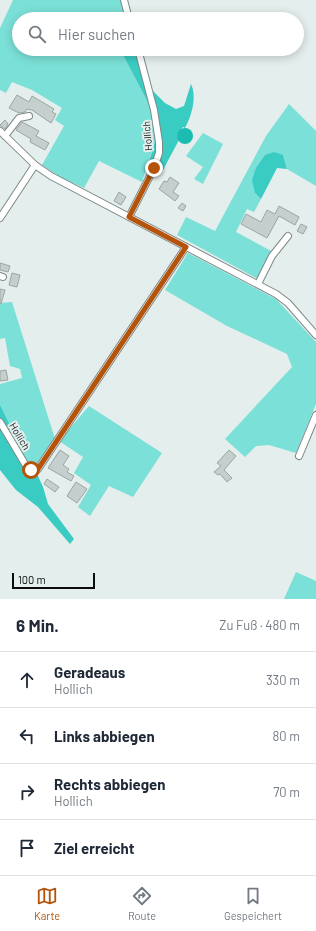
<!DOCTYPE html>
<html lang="de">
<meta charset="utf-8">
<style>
:root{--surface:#fff;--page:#f6f6f7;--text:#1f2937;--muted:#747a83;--line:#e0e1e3;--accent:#b45309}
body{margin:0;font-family:Barlow,sans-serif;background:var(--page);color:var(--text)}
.scale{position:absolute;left:12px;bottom:10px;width:83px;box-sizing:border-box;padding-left:4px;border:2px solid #090d0c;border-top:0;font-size:11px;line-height:14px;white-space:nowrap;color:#090d0c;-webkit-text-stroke:3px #e3eeed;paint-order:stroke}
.stop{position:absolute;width:12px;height:12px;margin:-9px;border:3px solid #b45309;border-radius:50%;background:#fff}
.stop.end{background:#b45309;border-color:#fff;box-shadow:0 1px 4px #0008}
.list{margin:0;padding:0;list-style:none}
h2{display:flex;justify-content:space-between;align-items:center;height:52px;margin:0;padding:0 16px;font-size:17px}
h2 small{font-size:13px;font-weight:400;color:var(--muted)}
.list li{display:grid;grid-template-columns:26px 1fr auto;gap:12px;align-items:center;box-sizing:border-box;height:56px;padding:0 16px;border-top:1px solid var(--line)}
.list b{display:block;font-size:15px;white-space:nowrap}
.list p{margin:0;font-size:13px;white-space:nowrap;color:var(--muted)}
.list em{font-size:13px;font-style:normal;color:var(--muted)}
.icon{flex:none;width:22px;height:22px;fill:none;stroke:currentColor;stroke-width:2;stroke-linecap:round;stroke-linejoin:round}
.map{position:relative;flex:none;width:316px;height:599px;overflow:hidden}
.search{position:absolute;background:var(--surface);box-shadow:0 2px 10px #0003;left:12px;right:12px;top:12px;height:44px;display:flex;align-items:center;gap:10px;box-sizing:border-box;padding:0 14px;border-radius:22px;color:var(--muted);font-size:15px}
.sheet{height:276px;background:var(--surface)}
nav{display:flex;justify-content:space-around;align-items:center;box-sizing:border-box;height:56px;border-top:1px solid var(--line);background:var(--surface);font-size:11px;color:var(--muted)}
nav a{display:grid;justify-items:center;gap:2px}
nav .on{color:var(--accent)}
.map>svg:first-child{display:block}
.green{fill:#7be0d7}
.forest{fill:#3accc2}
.water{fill:#1dbcb2}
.building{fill:#c5d0ce;stroke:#9ba6a4}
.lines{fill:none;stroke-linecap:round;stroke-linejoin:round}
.minor-casing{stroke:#7e8987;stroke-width:8}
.minor{stroke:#fff;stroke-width:6}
.route{stroke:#b45309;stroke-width:5}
.labels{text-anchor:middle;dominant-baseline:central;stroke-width:4;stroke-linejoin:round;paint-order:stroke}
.street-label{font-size:10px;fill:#090d0c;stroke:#e3eeed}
</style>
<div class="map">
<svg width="316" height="599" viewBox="0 0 316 599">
<rect width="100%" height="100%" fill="#e3eeed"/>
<g class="green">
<polygon points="13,0 121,0 126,19 19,19 19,49 123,49 122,53 152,110 156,138 142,182 99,161 84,188 60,177 42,165 64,126 55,120 62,108 32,90 12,82 6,93 0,90 0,28"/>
<polygon points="289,104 316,131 316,186 287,169 283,155 255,193 261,199 254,212 247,209 236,232 273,252 258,279 177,235 186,217 215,231 266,136"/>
<polygon points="203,133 223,144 203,184 194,179 203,167 186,156"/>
<polygon points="188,253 276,299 316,342 316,404 296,453 269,445 256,446 245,457 225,439 292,367 287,354 227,326 165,290"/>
<polygon points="12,302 55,439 35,468 29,467 12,438 0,405 0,384 22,378 20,369 10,366 5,338 0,339 0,303"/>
<polygon points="89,406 162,453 133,497 109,486 90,516 78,507 91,485 74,473 83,457 59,441"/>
<polygon points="296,572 316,581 316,599 284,599"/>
</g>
<g class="forest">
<path d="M123 49H141L152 90 165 103 176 109 184 106 191 84C197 97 192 115 185 128L183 127 177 135 179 140 163 170 148 165 156 138 152 110 122 53Z"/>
<polygon points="274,152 283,155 287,169 277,168 261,199 255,193 252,180 256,168 265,155"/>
<polygon points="0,405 12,430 12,449 28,473 32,475 38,476 43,487 48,504 74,539 70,544 38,507 16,490 0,470"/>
</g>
<circle class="water" cx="185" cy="136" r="8"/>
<g class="building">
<polygon points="17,95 29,102 32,96 54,109 52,112 56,114 51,123 32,110 27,109 25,112 19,113 9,108"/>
<polygon points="5,120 8,124 5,129 0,125"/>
<polygon points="22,122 39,131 36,136 49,143 45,150 30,142 31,139 16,130"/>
<polygon points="170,177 179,183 173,192 179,196 175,201 159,189 164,181 167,182"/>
<polygon points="119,192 126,197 121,205 114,201"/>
<polygon points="182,203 186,206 183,211 178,208"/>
<polygon points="279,206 299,217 295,225 279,216 267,238 241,224 246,214 261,222 267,210 275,214"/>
<polygon points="301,224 307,227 303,234 297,231"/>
<polygon points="0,263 10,266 8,272 0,270"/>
<polygon points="12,273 20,275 17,287 9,285"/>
<polygon points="0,289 5,290 1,304 0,303"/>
<polygon points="6,370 8,380 0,381 0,371"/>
<polygon points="60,450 69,456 63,465 69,469 67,472 74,476 71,481 48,468"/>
<polygon points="229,450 236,456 224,470 232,478 227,482 220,474 218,475 214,472 221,466 217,463"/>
<polygon points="47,479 59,487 55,492 44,484"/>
<polygon points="76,482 87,489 77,503 67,496"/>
</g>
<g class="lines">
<g class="minor-casing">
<g id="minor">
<polyline points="124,0 129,19"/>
<polyline points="0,131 35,165 51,176 276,294 288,303 316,335"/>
<polyline points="5,136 19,118 29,116"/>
<polyline points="129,217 154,168 159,153 159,142 154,110 138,49"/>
<polyline points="0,218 35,165"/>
<polyline points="0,276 3,277"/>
<polyline points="258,284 272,256 288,236"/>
<polyline points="0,422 28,469 33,471 38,469 186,247"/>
<polyline points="299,456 316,415"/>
</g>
</g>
<use href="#minor" class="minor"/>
</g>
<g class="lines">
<polyline class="route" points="31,470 36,470 38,469 186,247 129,217 154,168"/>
</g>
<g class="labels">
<g class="street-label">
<text transform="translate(147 136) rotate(-95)">Hollich</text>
<text transform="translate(20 436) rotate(59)">Hollich</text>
</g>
</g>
</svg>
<div class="scale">100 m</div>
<div class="stop" style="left:31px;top:470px"></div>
<div class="stop end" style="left:154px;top:168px"></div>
<div class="search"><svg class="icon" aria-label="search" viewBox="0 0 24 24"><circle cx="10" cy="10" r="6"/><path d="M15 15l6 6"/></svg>Hier suchen</div>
</div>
<section class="sheet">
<h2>6 Min.<small>Zu Fuß · 480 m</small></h2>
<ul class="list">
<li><svg class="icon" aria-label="ahead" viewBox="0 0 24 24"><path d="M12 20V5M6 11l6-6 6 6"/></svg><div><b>Geradeaus</b><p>Hollich</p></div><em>330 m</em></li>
<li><svg class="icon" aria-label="left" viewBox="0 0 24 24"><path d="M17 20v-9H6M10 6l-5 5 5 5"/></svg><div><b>Links abbiegen</b></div><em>80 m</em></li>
<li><svg class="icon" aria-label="right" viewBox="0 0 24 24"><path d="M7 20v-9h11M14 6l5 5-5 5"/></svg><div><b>Rechts abbiegen</b><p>Hollich</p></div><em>70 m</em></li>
<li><svg class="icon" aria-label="arrive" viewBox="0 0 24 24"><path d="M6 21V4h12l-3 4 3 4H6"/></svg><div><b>Ziel erreicht</b></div></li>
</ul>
</section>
<nav>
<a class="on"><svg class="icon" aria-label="map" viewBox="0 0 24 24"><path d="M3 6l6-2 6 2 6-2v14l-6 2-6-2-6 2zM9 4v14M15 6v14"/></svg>Karte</a>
<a><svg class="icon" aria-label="directions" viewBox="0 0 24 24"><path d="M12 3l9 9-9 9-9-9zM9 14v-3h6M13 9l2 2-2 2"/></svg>Route</a>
<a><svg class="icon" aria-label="saved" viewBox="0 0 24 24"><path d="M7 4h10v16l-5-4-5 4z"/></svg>Gespeichert</a>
</nav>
